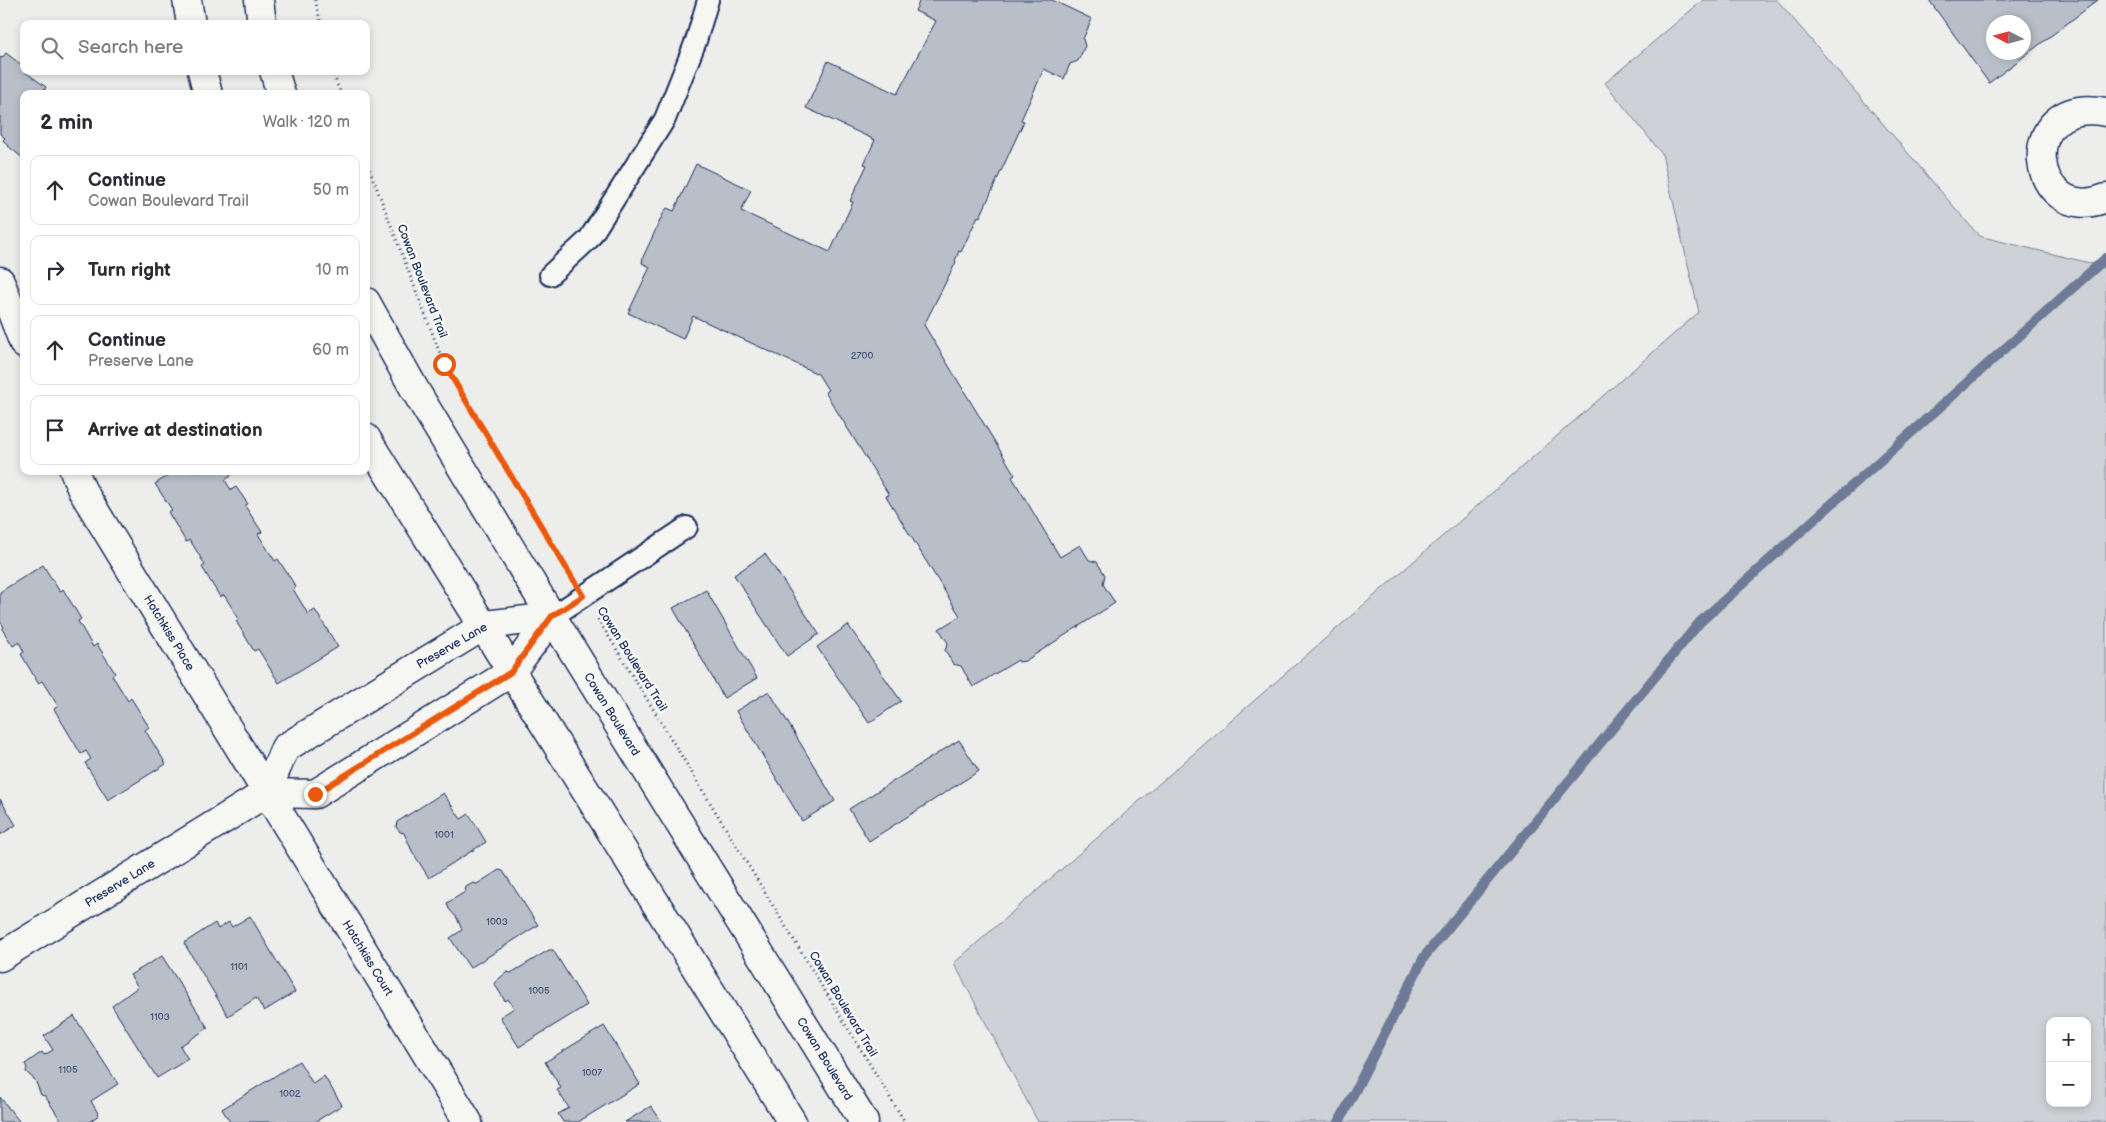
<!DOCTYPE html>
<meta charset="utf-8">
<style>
:root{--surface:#fff;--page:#f2f2f3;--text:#2b2b33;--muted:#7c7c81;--line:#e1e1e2}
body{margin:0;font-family:"Balsamiq Sans",sans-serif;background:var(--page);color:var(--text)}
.controls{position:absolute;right:15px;bottom:15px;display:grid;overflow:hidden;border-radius:10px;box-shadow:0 2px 8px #0003}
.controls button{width:45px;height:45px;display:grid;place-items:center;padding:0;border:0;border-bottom:1px solid var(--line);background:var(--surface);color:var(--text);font:25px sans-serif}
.compass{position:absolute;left:1986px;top:15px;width:45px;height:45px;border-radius:50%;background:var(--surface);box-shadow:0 2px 8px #0003;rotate:276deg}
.stop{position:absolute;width:15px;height:15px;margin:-11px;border:4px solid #ea580c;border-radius:50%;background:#fff}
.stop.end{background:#ea580c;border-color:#fff;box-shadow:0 1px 5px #0008}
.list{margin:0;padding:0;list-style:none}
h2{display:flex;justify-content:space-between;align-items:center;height:65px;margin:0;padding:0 20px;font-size:21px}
h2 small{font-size:16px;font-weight:400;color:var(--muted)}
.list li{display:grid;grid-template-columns:32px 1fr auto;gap:15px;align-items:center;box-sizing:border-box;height:70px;margin:0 10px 10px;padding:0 10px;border:1px solid var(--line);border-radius:10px}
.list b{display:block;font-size:19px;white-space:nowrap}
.list p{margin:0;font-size:16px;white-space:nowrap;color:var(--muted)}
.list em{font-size:16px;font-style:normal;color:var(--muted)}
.icon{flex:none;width:28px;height:28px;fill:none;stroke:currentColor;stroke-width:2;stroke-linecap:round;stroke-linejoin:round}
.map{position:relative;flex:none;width:2106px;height:1122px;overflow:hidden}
.search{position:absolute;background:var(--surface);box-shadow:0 2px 8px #0003;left:20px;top:20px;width:350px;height:55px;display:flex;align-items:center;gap:12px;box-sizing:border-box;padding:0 18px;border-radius:10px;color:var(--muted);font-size:19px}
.panel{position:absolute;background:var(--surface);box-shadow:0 2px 8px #0003;left:20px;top:90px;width:350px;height:385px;border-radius:10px}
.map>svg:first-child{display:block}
.green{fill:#ced2d7;stroke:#74809a;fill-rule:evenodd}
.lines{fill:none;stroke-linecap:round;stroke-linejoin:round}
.stream{stroke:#6e7a96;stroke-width:10}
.building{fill:#b9bfc8;stroke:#1b2f5e;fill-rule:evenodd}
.lane-casing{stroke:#1b2f5e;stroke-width:24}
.street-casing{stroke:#1b2f5e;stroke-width:31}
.secondary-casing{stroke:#1b2f5e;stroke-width:31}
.path{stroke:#1b2f5e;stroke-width:3;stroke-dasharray:1 4;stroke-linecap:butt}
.lane{stroke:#f6f6f2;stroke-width:20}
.street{stroke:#f6f6f2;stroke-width:28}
.secondary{stroke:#f6f6f2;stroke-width:28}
.route{stroke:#ea580c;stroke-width:6}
.labels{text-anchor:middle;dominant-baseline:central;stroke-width:5;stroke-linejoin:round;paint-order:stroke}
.number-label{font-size:10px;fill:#425378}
.street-label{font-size:12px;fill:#1b2f5e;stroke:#f6f6f2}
</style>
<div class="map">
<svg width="2106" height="1122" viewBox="0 0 2106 1122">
<rect width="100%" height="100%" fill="#edeeec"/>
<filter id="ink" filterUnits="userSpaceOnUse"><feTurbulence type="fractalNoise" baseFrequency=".02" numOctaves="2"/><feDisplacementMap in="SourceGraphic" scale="10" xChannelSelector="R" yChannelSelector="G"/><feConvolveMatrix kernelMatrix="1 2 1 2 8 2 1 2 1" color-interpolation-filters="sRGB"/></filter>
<g filter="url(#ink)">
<path class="green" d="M1703 0H1777L1979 236 2106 267V1122H1038L954 963 1699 312 1662 154 1605 83ZM2050 1021H2087V1103H2050Z"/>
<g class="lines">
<polyline class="stream" points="1339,1122 1424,957 1700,622 2106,258"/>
</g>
<g class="building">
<polygon points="920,0 1052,0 1092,19 1083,39 1085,46 1078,61 1070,64 1064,79 1044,69 1021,120 1024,121 980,217 978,216 961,252 959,251 955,261 956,262 924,325 1015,475 1012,477 1060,557 1080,545 1089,560 1097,562 1105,575 1103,584 1115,603 1025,661 1019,662 1018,660 973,687 961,666 953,664 945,650 948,643 939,629 960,616 886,496 889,495 825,392 828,390 818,374 693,316 683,339 628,313 650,267 642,263 643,257 664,212 667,208 674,211 696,164 751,190 741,211 830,252 853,202 850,201 867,165 864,164 875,140 806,108 828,61 897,94 936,21 915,11"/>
<path d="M1929 0H2098L1989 83ZM1994 22H2024V52H1994Z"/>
<polygon points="6,53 23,66 24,71 46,87 44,91 47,94 24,94 24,159 8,146 3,140 5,138 0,134 0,57 2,58"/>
<polygon points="175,471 228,471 231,476 225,480 231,490 236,487 248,504 245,506 262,532 258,534 275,561 278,559 296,587 293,589 308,614 315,610 338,647 279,683 258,649 254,651 236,621 239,619 224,595 220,597 202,567 205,565 190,540 186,542 168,512 172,510 155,484"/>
<polygon points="765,554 819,634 787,656 734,575"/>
<polygon points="43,565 60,592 63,589 81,619 78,621 93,647 97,644 115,673 112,675 128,701 131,698 149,727 145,730 166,764 108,800 85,763 91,759 86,751 81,754 54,709 58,706 42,681 38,683 21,654 24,652 19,642 13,646 2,629 4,627 0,621 0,592"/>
<polygon points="706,590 757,678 724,698 673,608"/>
<polygon points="848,625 901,701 869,723 817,647"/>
<polygon points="769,691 835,801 802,821 736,711"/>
<polygon points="959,740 979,771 869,841 849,809"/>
<polygon points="443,793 461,819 469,814 486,842 429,878 412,851 404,833 400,832 396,827 397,822"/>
<polygon points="0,799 16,825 0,835"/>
<polygon points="499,870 503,871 538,925 470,968 450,938 462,930 457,918 449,909 447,903 465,892 466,887 473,883 477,884"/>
<polygon points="250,916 295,992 264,1011 256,998 228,1016 184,943 215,923 218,929 229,922 232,927"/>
<polygon points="549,950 553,950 587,1005 519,1047 500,1017 514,1008 508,999 505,1001 494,983 507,972 511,973"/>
<polygon points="162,956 208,1028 180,1046 188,1059 157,1078 112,1006 138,987 130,975"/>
<polygon points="74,1016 118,1084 91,1101 99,1115 89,1122 62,1122 45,1096 41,1095 35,1080 26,1072 27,1068 25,1064 42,1052 44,1055 53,1050 44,1036"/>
<polygon points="604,1026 640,1084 578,1122 563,1122 558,1114 569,1108 557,1090 561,1088 545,1062"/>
<polygon points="299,1061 313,1084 324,1076 342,1105 315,1122 230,1122 222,1109"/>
<polygon points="0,1097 19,1121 18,1122 0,1122"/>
<polygon points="651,1106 662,1122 625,1122"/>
</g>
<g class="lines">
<g class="lane-casing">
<g id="lane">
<polyline points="550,275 589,239 665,119 696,41 708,0"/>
<polyline points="552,617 687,527"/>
</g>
</g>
<g class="street-casing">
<g id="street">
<path d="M2106 112C2012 94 2029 229 2106 198"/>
<polyline points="0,281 24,344"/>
<path id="s1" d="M74 471 82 490 468 1122"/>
<polyline points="266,793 285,748 485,625 552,617"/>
<path id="s2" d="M0 957 266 793 315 794 476 694 511 672 552 617"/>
</g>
</g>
<g class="secondary-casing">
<g id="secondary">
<polyline points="187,0 191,24"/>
<polyline points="259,0 262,24"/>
<polyline points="202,71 208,94"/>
<polyline points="274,71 281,94"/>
<path id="s3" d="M366 302 415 390 552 617 864 1122"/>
<polyline points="366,438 792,1122"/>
</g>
</g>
<g class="path">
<polyline points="315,0 321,24"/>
<polyline points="332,71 341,94"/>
<polyline points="366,160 444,364 568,572"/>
<polyline points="598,619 905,1122"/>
</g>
<use href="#lane" class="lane"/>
<use href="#street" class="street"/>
<use href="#secondary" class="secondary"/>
</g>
</g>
<g class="lines" filter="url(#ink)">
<polyline class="route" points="315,794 511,672 552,616 583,596 444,364"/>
</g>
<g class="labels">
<g class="number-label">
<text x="862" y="356">2700</text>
<text x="444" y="835">1001</text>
<text x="497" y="922">1003</text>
<text x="239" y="967">1101</text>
<text x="539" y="991">1005</text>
<text x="160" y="1017">1103</text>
<text x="68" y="1070">1105</text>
<text x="592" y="1073">1007</text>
<text x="290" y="1094">1002</text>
</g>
<g class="street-label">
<text transform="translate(422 281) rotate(69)">Cowan Boulevard Trail</text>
<text stroke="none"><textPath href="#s1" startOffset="188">Hotchkiss Place</textPath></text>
<text transform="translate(452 646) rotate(-30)">Preserve Lane</text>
<text transform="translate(632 659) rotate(58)">Cowan Boulevard Trail</text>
<text stroke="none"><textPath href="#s3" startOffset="480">Cowan Boulevard</textPath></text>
<text stroke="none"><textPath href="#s2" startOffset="141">Preserve Lane</textPath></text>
<text stroke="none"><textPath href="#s1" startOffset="569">Hotchkiss Court</textPath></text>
<text transform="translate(843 1004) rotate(59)">Cowan Boulevard Trail</text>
<text stroke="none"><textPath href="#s3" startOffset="885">Cowan Boulevard</textPath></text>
</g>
</g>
</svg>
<div class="controls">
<button>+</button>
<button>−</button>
</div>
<svg class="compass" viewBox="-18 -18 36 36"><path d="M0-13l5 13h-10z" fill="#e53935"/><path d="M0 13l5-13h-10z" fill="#7c7c81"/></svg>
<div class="stop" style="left:444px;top:364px"></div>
<div class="stop end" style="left:315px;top:794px"></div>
<div class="search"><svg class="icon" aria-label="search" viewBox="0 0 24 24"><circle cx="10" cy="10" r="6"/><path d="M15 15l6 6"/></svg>Search here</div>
<section class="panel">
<h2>2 min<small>Walk · 120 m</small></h2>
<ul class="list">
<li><svg class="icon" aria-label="ahead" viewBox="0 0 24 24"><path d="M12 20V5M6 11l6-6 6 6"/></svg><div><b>Continue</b><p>Cowan Boulevard Trail</p></div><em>50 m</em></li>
<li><svg class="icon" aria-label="right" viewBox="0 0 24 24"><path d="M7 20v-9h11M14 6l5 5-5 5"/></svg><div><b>Turn right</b></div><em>10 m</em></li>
<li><svg class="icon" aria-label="ahead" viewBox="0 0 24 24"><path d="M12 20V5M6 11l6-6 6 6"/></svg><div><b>Continue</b><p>Preserve Lane</p></div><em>60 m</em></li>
<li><svg class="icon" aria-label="arrive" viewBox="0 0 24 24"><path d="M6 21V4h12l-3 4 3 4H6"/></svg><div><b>Arrive at destination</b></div></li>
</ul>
</section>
</div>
